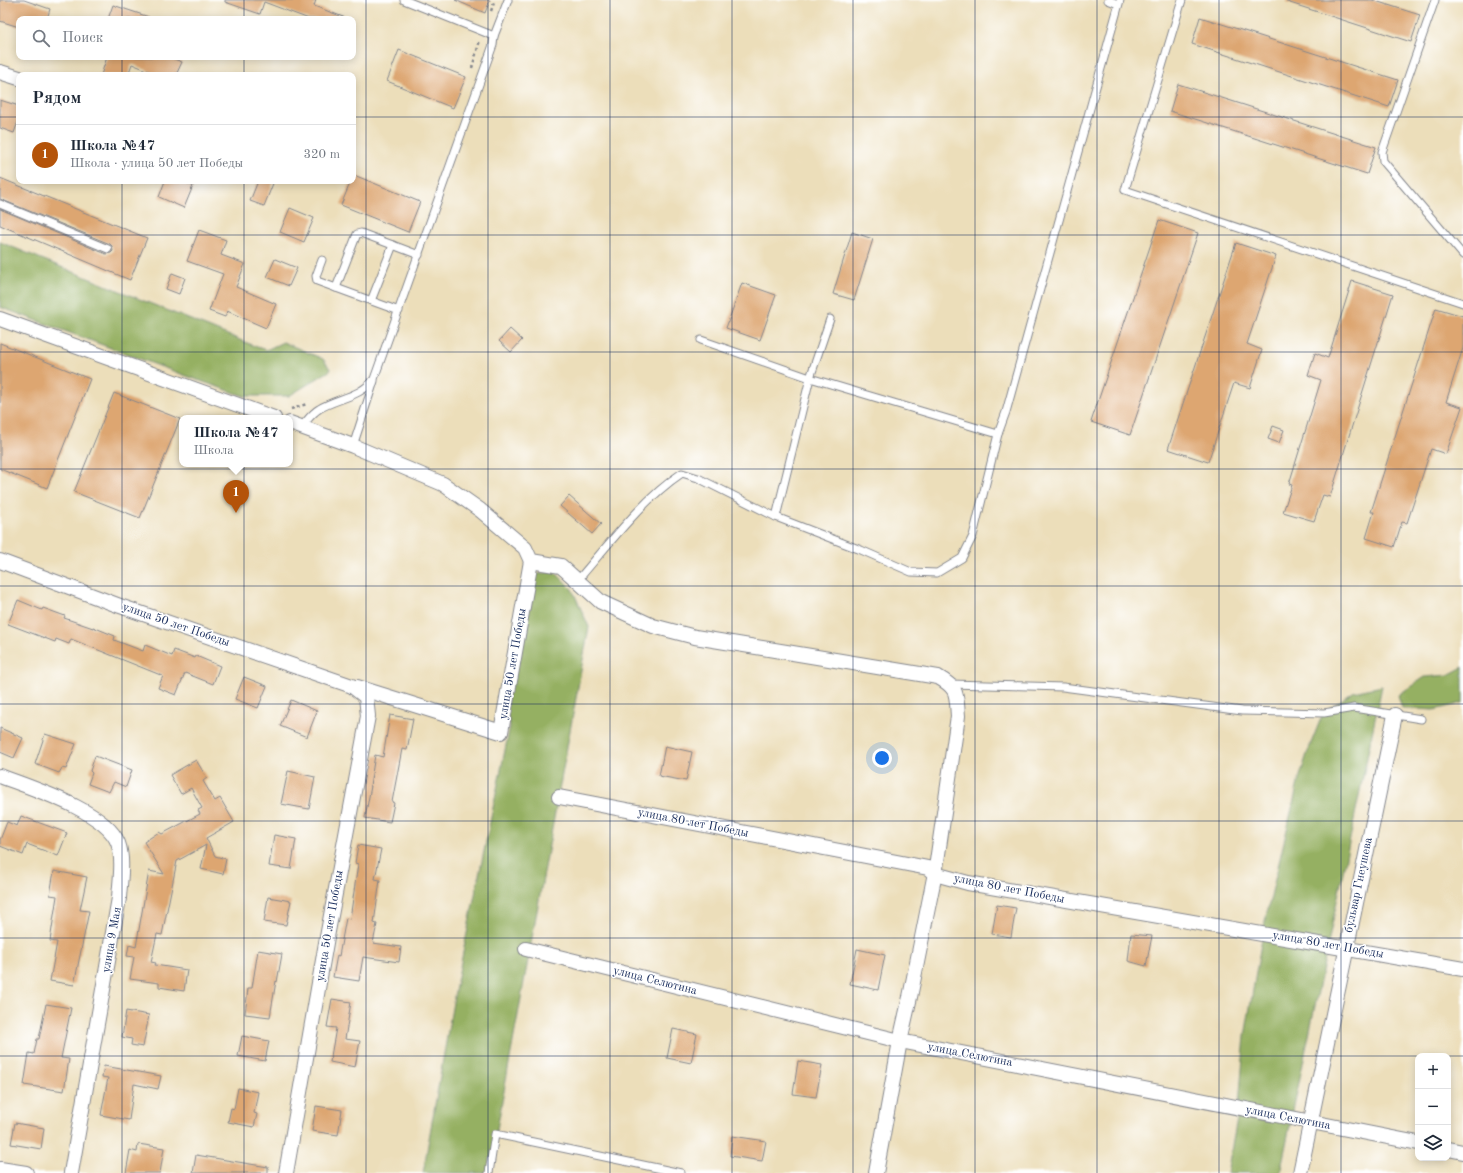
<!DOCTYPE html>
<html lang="ru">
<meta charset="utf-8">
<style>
:root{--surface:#fff;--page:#f2f2f3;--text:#1f2937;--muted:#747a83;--line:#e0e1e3;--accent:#b45309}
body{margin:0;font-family:"Old Standard TT",serif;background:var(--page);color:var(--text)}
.controls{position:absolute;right:12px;bottom:12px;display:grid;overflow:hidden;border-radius:8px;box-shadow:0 2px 10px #0003}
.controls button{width:36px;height:36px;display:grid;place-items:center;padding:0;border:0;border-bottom:1px solid var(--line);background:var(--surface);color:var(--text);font:20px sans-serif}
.you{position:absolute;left:882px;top:758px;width:14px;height:14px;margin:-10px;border:3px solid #fff;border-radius:50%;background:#1a73e8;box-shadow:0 0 0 6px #1a73e833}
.badge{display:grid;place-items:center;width:26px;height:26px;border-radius:50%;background:var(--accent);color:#fff;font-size:13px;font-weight:700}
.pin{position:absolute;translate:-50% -33px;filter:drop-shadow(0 1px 2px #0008)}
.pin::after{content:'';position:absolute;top:21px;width:14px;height:12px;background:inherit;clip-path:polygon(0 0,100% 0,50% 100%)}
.popup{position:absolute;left:179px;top:415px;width:114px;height:52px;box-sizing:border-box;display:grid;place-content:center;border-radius:8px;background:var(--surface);filter:drop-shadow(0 1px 3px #0005);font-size:13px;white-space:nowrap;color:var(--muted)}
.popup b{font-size:15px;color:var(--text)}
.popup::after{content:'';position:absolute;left:50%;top:100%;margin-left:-8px;border:8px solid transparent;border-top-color:var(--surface)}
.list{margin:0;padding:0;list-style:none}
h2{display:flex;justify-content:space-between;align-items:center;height:52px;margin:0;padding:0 16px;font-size:17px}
h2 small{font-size:13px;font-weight:400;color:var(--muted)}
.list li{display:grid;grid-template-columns:26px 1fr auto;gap:12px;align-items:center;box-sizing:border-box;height:60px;padding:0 16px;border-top:1px solid var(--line)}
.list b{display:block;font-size:15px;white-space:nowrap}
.list p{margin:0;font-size:13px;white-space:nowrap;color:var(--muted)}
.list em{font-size:13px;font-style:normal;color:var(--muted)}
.icon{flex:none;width:22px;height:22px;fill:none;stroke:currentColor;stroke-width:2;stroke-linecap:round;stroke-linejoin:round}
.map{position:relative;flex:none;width:1463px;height:1173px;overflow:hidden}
.search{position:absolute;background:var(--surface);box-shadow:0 2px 10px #0003;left:16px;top:16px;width:340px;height:44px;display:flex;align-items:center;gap:10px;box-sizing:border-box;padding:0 14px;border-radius:8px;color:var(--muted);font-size:15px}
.panel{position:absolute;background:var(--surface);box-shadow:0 2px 10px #0003;left:16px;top:72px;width:340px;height:112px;border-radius:8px}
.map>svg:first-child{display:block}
.forest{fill:#95b062;stroke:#587060}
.building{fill:#dda671}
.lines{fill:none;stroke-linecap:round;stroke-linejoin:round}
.lane-casing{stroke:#84868c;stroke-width:9}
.street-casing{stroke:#84868c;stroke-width:16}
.path{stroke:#84868c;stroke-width:2.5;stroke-dasharray:3 3;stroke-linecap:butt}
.lane{stroke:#fff;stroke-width:7}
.street{stroke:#fff;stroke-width:14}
.grid{fill:none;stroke:#1b2f5e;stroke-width:1;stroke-opacity:0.55}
.labels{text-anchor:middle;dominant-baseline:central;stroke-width:3;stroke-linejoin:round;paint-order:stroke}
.street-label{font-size:12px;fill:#1b2f5e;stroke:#fff}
</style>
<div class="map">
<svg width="1463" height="1173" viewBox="0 0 1463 1173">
<rect width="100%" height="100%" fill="#fff"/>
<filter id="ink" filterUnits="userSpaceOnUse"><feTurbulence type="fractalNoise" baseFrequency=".025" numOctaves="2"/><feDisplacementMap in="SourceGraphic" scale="8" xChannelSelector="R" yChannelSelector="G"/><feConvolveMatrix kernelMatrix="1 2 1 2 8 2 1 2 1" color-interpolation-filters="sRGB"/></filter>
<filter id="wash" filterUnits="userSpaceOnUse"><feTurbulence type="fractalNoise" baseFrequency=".012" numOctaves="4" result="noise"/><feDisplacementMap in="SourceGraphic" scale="16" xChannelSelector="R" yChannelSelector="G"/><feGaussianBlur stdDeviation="0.9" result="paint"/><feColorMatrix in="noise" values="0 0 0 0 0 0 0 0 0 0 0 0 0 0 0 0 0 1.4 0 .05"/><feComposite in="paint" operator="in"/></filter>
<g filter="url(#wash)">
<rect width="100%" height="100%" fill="#ecdeba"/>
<g class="forest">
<polygon points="0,242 257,347 266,350 283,342 323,359 331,370 289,396 244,396 192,378 0,307"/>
<polygon points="554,571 572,589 589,627 489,1173 423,1173 455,991 510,726 506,709 529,576"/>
<polygon points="1463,667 1463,703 1434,710 1402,708 1398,695 1425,677 1448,675"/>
<polygon points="1382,686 1280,1173 1227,1173 1238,1114 1245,1036 1265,921 1299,779 1308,751 1323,713 1353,692"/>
</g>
<g id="blocks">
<g class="building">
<polygon points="0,0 24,0 50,9 47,19 19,19 19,27 0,21"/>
<polygon points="225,0 316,0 314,6 346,18 309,19 264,2 260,14 225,2"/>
<polygon points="455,0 490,0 485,13"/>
<polygon points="1287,0 1372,0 1420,15 1411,42 1287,2"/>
<polygon points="113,5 149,17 148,19 108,19"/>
<polygon points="1200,17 1398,80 1389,107 1192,44"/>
<polygon points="399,50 466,77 453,108 387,81"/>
<polygon points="107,57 169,57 182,62 176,75 159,75 132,64 128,75 101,75"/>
<polygon points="1178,84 1376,147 1367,174 1170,111"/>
<polygon points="0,100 19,106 19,119 14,133 0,128"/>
<polygon points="354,175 420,202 408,232 341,205 351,181 353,181"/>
<polygon points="0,178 147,238 130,280 0,225 0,209 106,254 111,253 113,251 112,246 110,244 0,199"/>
<polygon points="165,181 182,181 193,186 184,208 159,197"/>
<polygon points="258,181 274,181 264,206 250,201"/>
<polygon points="290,208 314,218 304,242 280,232"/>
<polygon points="1159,220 1198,233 1130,435 1091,422"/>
<polygon points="199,230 226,240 221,255 245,264 236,287 276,304 266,328 227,311 225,317 209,311 223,274 187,261"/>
<polygon points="852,232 873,239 854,300 833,294"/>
<polygon points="1236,243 1276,256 1247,344 1262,350 1250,388 1234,383 1208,462 1168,449"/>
<polygon points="275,259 297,268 289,286 267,277"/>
<polygon points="172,273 185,278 179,294 166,289"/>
<polygon points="1352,281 1393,294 1330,497 1323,495 1314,521 1283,512 1292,485 1289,484 1321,380 1308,375 1315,353 1328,358"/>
<polygon points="742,283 776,295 760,340 726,328"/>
<polygon points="1436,308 1463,316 1463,348 1446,402 1462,407 1446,454 1431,449 1407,523 1402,522 1394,547 1366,538 1374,512 1371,512"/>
<polygon points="510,329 522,340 511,352 499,341"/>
<polygon points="0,343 90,379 47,488 0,469"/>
<polygon points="114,393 180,419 140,518 74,492"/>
<polygon points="1273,426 1284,430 1279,443 1268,439"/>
<polygon points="569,496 601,524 592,534 560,506"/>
<polygon points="18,600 42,610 43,608 65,616 64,618 93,628 93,627 115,636 114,640 143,651 145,645 172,656 174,650 195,658 196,656 220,666 213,684 185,673 176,695 158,688 163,676 71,639 69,644 56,639 55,642 8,624"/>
<polygon points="244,677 267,686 258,708 235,699"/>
<polygon points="291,700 317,711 307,737 280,726"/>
<polygon points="390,715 413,719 407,750 402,749 392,802 394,803 390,822 365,818 371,786 370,786 375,755 383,757"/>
<polygon points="0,728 23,738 14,758 0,752"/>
<polygon points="45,734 76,744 66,769 62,768 59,773 35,764"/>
<polygon points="665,746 692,752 686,781 659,776"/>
<polygon points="95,756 132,770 126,787 114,782 109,792 88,784 92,773 90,771"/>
<polygon points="196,760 207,778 203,781 215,801 220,798 234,822 206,838 215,856 226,859 223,874 201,869 206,845 177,861 162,935 157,934 151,962 156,963 155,965 187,970 184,991 159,987 159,983 130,979 134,957 127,956 129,945 136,947 149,871 164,874 144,842 159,832 162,834 200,814 198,810 202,808 191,788 181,794 170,775"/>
<polygon points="288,771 315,777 309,809 281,804"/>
<polygon points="21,816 67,833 58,856 27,844 23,855 0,846 0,840 7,822 17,826"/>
<polygon points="274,835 296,839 291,869 269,866"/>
<polygon points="358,845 381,849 375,879 380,880 374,923 377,924 373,943 401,947 399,962 363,957 359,981 333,977 337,955 339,956 346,918 350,919 358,864 355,863"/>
<polygon points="54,871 87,877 80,910 89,911 74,985 50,981 57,942 50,941 57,896 50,895"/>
<polygon points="268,897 291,901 286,925 264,922"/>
<polygon points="997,905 1016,908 1011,937 992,934"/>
<polygon points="1131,934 1152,936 1146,966 1128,961"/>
<polygon points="857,949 885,955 878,990 850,984"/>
<polygon points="258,950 282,954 277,982 276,981 270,1017 245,1014 248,988 252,988"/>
<polygon points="332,999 351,1002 345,1039 360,1041 355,1067 330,1062 336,1028 327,1027"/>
<polygon points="46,1004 71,1008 61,1058 69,1059 64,1091 24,1085 29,1053 34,1054 37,1039 39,1039"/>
<polygon points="126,1011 149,1015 143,1047 131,1045 132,1039 122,1037"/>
<polygon points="673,1029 697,1034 691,1063 667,1058"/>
<polygon points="242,1036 269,1041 265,1061 238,1056"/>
<polygon points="798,1061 822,1065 816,1097 793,1094"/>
<polygon points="104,1066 161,1076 158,1089 134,1084 129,1120 101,1115 108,1078 102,1077"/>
<polygon points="238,1088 258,1092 254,1113 257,1114 254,1127 228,1122 231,1108 234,1109"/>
<polygon points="316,1106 342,1110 338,1135 312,1131"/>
<polygon points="15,1123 44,1128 41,1149 11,1144"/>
<polygon points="732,1136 766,1141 762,1161 730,1156"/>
<polygon points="138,1144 164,1148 160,1173 126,1173 130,1150 137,1152"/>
<polygon points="196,1155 268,1167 268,1173 193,1173"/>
</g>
</g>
</g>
<g filter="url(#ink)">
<use href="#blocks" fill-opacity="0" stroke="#84868c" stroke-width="1"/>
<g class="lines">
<g class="lane-casing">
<g id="lane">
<polyline points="1108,0 1118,4"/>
<polyline points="1182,0 1125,190 1463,303"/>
<polyline points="1435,0 1382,152 1383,161 1463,255"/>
<polyline points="494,36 508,0"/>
<polyline points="0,204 108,249"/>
<polyline points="322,260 316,276 317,281 399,311"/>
<polyline points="336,288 357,234 361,233 419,255"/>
<polyline points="371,301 393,245"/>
<polyline points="701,340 810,378 998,434"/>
<path d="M301 427C306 422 312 413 319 409 337 398 361 397 374 379L493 45 494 36 404 0"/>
<polyline points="353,446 374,381"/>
<polyline points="776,517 810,378 830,319"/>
<path d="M577 581C608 545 643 499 682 473L698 478 776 517 861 550 911 572 937 573 962 558 973 536 998 434 1006 412 1120 0"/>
<polyline points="950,684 1063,687 1242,711 1324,713 1354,708 1421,719"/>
<polyline points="489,1173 495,1134 681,1173"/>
</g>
</g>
<g class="street-casing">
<g id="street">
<polyline points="0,72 19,78"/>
<polyline points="0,319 274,418"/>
<path d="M290 423 353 446 443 484 480 510 525 548 531 561 561 566 601 602 653 626 695 637 938 677C959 689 956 694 958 716L936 868 910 997 900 1041 876 1173"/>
<polyline points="0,561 120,606 352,686 366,697 368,716 327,937 286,1173"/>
<polyline points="357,687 501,732 531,561"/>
<path d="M0 776C31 788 106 811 118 843 124 860 120 881 119 898L71 1173"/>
<polyline points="559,797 928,868 935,874 968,883 1463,969"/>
<polyline points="526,949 900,1041 1418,1143"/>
<polyline points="1448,1149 1463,1152"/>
<polyline points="0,1169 26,1173"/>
<polyline points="1300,1173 1395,715"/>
</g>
</g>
<g class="path">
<polyline points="491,11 495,0"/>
<polyline points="472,68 480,40"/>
<polyline points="291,409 307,404"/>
</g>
<use href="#lane" class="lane"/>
<use href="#street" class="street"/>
</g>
</g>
<path class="grid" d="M122 0V19M244 0V19M366 0V1173M488 0V1173M610 0V1173M732 0V1173M853 0V1173M975 0V1173M1097 0V1173M1219 0V1173M1341 0V1173M122 57V75M244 57V75M0 117H19M353 117H1463M122 181V1173M244 181V1173M0 235H1463M0 352H1463M0 469H1463M0 586H1463M0 704H1463M0 821H1463M0 938H1463M0 1056H1463"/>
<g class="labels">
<g class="street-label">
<text transform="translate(176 625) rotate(19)">улица 50 лет Победы</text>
<text transform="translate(513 664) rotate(-80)">улица 50 лет Победы</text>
<text transform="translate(693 823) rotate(11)">улица 80 лет Победы</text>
<text transform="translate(1359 885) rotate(-78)">бульвар Гнеушева</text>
<text transform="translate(1009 889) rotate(11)">улица 80 лет Победы</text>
<text transform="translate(330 926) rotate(-80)">улица 50 лет Победы</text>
<text transform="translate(112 940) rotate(-80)">улица 9 Мая</text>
<text transform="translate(1328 945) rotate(10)">улица 80 лет Победы</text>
<text transform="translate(655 981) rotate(14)">улица Селютина</text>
<text transform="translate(970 1055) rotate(11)">улица Селютина</text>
<text transform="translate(1288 1118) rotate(11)">улица Селютина</text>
</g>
</g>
</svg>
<div class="controls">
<button>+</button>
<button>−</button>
<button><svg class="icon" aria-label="layers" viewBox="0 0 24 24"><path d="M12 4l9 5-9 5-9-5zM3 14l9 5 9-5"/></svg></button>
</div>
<div class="you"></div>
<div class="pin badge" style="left:236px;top:513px">1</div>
<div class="popup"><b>Школа №47</b>Школа</div>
<div class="search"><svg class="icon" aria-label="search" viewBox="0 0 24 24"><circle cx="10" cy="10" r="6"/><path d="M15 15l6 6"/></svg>Поиск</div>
<section class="panel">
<h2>Рядом<small></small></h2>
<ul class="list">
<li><span class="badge">1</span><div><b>Школа №47</b><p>Школа · улица 50 лет Победы</p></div><em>320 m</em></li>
</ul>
</section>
</div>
